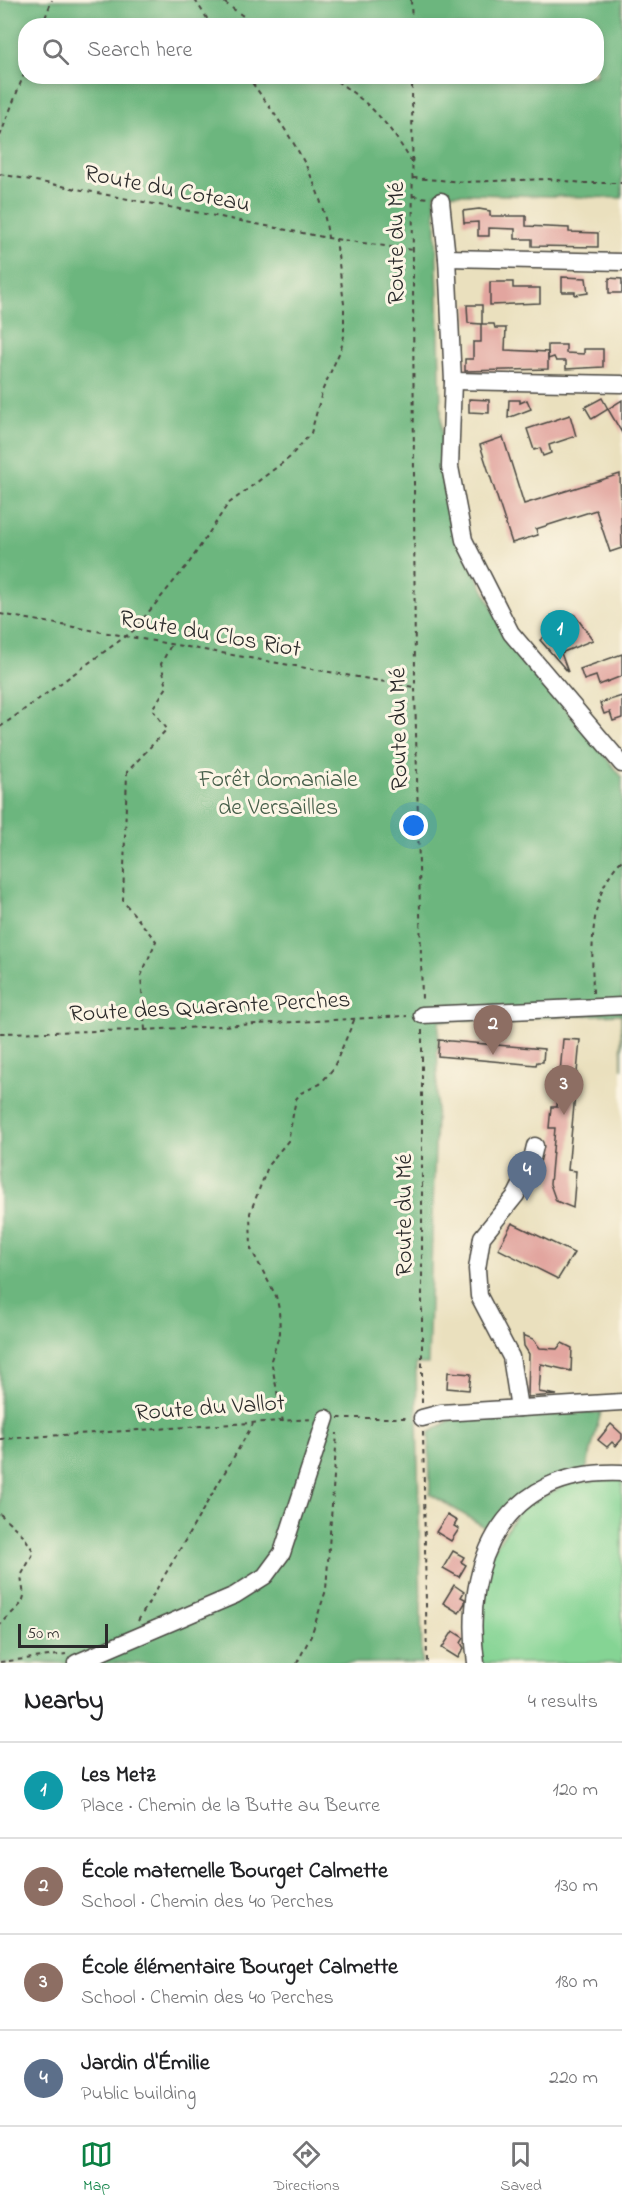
<!DOCTYPE html>
<meta charset="utf-8">
<style>
:root{--surface:#fff;--page:#f6f6f6;--text:#202124;--muted:#757577;--line:#e0e0e0;--accent:#0b8043}
body{margin:0;font-family:"Indie Flower",sans-serif;background:var(--page);color:var(--text)}
.scale{position:absolute;left:18px;bottom:15px;width:90px;box-sizing:border-box;padding-left:6px;border:3px solid #2b2b2b;border-top:0;font-size:16px;line-height:21px;white-space:nowrap;color:#2b2b2b;-webkit-text-stroke:4px #fcf5e5;paint-order:stroke}
.you{position:absolute;left:414px;top:826px;width:21px;height:21px;margin:-15px;border:4px solid #fff;border-radius:50%;background:#1a73e8;box-shadow:0 0 0 9px #1a73e833}
.badge{display:grid;place-items:center;width:39px;height:39px;border-radius:50%;background:var(--accent);color:#fff;font-size:20px;font-weight:700}
.pin{position:absolute;translate:-50% -50px;filter:drop-shadow(0 2px 3px #0008)}
.pin::after{content:'';position:absolute;top:32px;width:21px;height:18px;background:inherit;clip-path:polygon(0 0,100% 0,50% 100%)}
.list{margin:0;padding:0;list-style:none}
h2{display:flex;justify-content:space-between;align-items:center;height:78px;margin:0;padding:0 24px;font-size:26px}
h2 small{font-size:20px;font-weight:400;color:var(--muted)}
.list li{display:grid;grid-template-columns:39px 1fr auto;gap:18px;align-items:center;box-sizing:border-box;height:96px;padding:0 24px;border-top:2px solid var(--line)}
.list b{display:block;font-size:22px;white-space:nowrap}
.list p{margin:0;font-size:20px;white-space:nowrap;color:var(--muted)}
.list em{font-size:20px;font-style:normal;color:var(--muted)}
.icon{flex:none;width:33px;height:33px;fill:none;stroke:currentColor;stroke-width:2;stroke-linecap:round;stroke-linejoin:round}
.map{position:relative;flex:none;width:622px;height:1663px;overflow:hidden}
.search{position:absolute;background:var(--surface);box-shadow:0 3px 9px #0003;left:18px;right:18px;top:18px;height:66px;display:flex;align-items:center;gap:15px;box-sizing:border-box;padding:0 21px;border-radius:24px;color:var(--muted);font-size:22px}
.sheet{height:462px;background:var(--surface)}
nav{display:flex;justify-content:space-around;align-items:center;box-sizing:border-box;height:84px;border-top:2px solid var(--line);background:var(--surface);font-size:16px;color:var(--muted)}
nav a{display:grid;justify-items:center;gap:3px}
nav .on{color:var(--accent)}
.map>svg:first-child{display:block}
.green{fill:#85d494;stroke:#588060;stroke-width:1.5}
.forest{fill:#6cb67e;stroke:#4c7054;stroke-width:1.5;fill-rule:evenodd}
.building{fill:#e2a59f}
.lines{fill:none;stroke-linecap:round;stroke-linejoin:round}
.minor-casing{stroke:#484641;stroke-width:19}
.path{stroke:#484641;stroke-width:2;stroke-dasharray:4.5 4.5;stroke-linecap:butt}
.minor{stroke:#fff;stroke-width:16}
.labels{text-anchor:middle;dominant-baseline:central;stroke-width:6;stroke-linejoin:round;paint-order:stroke}
.street-label{font-size:24px;fill:#2b2b2b;stroke:#fcf5e5}
.park-label{font-size:24px;fill:#465e4a;stroke:#fcf5e5}
</style>
<div class="map">
<svg width="622" height="1663" viewBox="0 0 622 1663">
<rect width="100%" height="100%" fill="#fcf5e5"/>
<filter id="ink" filterUnits="userSpaceOnUse"><feTurbulence type="fractalNoise" baseFrequency=".0167" numOctaves="2"/><feDisplacementMap in="SourceGraphic" scale="12" xChannelSelector="R" yChannelSelector="G"/><feConvolveMatrix kernelMatrix="1 2 1 2 8 2 1 2 1" color-interpolation-filters="sRGB"/></filter>
<filter id="wash" filterUnits="userSpaceOnUse"><feTurbulence type="fractalNoise" baseFrequency=".008" numOctaves="4" result="noise"/><feDisplacementMap in="SourceGraphic" scale="24" xChannelSelector="R" yChannelSelector="G"/><feGaussianBlur stdDeviation="1.35" result="paint"/><feColorMatrix in="noise" values="0 0 0 0 0 0 0 0 0 0 0 0 0 0 0 0 0 1.4 0 .05"/><feComposite in="paint" operator="in"/></filter>
<g filter="url(#wash)">
<rect width="100%" height="100%" fill="#eae0be"/>
<polygon class="green" points="622,1478 622,1663 481,1663 478,1620 490,1555 521,1508 570,1483"/>
<g class="forest">
<path d="M0 0H622V198L435 193 443 480 456 534 506 635 622 777V1069L621 1014 439 1021 428 1364H416L422 1663H0ZM26 26H596V76H26Z"/>
<polygon points="601,1412 586,1470 528,1490 511,1502 491,1531 430,1494 429,1433 450,1420"/>
</g>
<g id="blocks">
<g class="building">
<polygon points="479,209 490,211 490,216 526,216 526,226 569,228 569,232 598,233 598,247 532,246 532,239 515,239 515,229 489,228 489,236 478,236 478,222 464,223 463,211"/>
<polygon points="562,277 586,278 588,293 575,295 575,292 562,292"/>
<polygon points="609,278 622,279 622,293 609,293"/>
<polygon points="490,282 513,282 513,288 540,288 540,303 490,305"/>
<polygon points="467,305 482,305 482,324 494,324 495,328 506,328 505,350 548,352 548,369 465,371 465,359 473,359 473,342 481,342 481,324 468,323"/>
<polygon points="548,345 566,345 566,353 584,354 584,349 603,349 603,367 566,369 566,361 556,361 554,357 548,359"/>
<polygon points="602,398 608,409 622,400 622,433 608,409 592,419 585,407"/>
<polygon points="469,399 489,400 489,413 469,412"/>
<polygon points="509,400 520,400 520,403 527,400 531,409 508,418"/>
<polygon points="570,415 576,436 549,445 551,453 543,456 540,448 534,450 527,429"/>
<polygon points="503,437 524,504 620,474 622,548 610,552 596,510 536,529 538,535 512,543 480,445"/>
<polygon points="574,614 593,640 561,653 568,672 540,640"/>
<polygon points="622,654 622,676 599,685 596,676 584,680 580,669"/>
<polygon points="622,696 622,718 613,721 610,712 604,714 600,703"/>
<polygon points="563,1039 580,1040 568,1170 576,1171 573,1208 556,1201 550,1184 555,1128 549,1128 551,1107 557,1107"/>
<polygon points="439,1040 544,1049 543,1062 537,1062 536,1065 438,1056"/>
<polygon points="512,1223 574,1253 558,1279 498,1249"/>
<polygon points="523,1335 533,1339 540,1348 557,1349 562,1343 572,1348 571,1371 541,1364 539,1392 557,1395 528,1397 529,1354 524,1346"/>
<polygon points="448,1372 471,1374 469,1390 447,1388"/>
<polygon points="611,1424 622,1434 622,1439 616,1446 612,1442 607,1447 598,1440"/>
<polygon points="447,1515 457,1521 454,1526 459,1529 451,1541 436,1532"/>
<polygon points="453,1551 464,1557 461,1562 466,1565 459,1577 443,1568"/>
<polygon points="454,1585 464,1592 461,1597 465,1599 465,1603 459,1613 443,1603"/>
<polygon points="453,1631 464,1638 461,1643 464,1648 458,1658 442,1648"/>
</g>
</g>
</g>
<g filter="url(#ink)">
<use href="#blocks" fill-opacity="0" stroke="#484641" stroke-width="1.5"/>
<g class="lines">
<g class="minor-casing">
<g id="minor">
<polyline points="441,201 447,258 453,381 450,467 464,540 511,633 622,764"/>
<polyline points="447,258 622,262"/>
<polyline points="453,381 622,384"/>
<polyline points="422,1015 622,1006"/>
<polyline points="519,1408 511,1357 479,1296 477,1269 482,1237 516,1195 530,1167 535,1146"/>
<polyline points="422,1418 441,1413 622,1402"/>
<polyline points="76,1663 235,1595 265,1576 282,1553 326,1418"/>
<path d="M476 1663C462 1560 505 1468 622 1473"/>
</g>
</g>
<g class="path">
<polyline points="195,0 212,26"/>
<polyline points="216,0 225,3 257,26"/>
<polyline points="411,0 412,26"/>
<polyline points="42,26 52,0"/>
<path d="M247 76C283 125 322 176 328 238"/>
<path d="M329 76C372 104 387 121 413 164"/>
<polyline points="412,76 415,687 422,1001"/>
<polyline points="0,136 26,69"/>
<polyline points="0,174 328,238 413,250"/>
<polyline points="413,178 464,182 548,179 584,183 622,183"/>
<polyline points="413,196 428,198"/>
<polyline points="0,614 414,687"/>
<polyline points="0,727 133,631 189,563 228,504 289,458 311,433 323,389 341,349 344,336 344,304 336,239"/>
<path d="M593 993C592 949 588 893 622 860"/>
<polyline points="145,1030 141,976 156,941 123,901 127,772 167,729 152,709 167,687 161,664 171,645"/>
<polyline points="0,1033 145,1030 407,1016"/>
<polyline points="422,1403 422,1030"/>
<polyline points="338,1418 408,1418"/>
<polyline points="283,1422 271,1360 280,1333 279,1309 276,1296 251,1249 250,1213 269,1164 288,1141 296,1099 301,1093 320,1084 333,1069 355,1018"/>
<polyline points="423,1432 427,1663"/>
<polyline points="0,1439 312,1419"/>
<polyline points="0,1514 23,1535 34,1552 21,1576 24,1596 22,1603 0,1625"/>
<polyline points="138,1621 253,1424"/>
<polyline points="0,1662 66,1654"/>
<polyline points="297,1663 311,1636 326,1590 337,1433"/>
</g>
<use href="#minor" class="minor"/>
</g>
</g>
<g class="labels">
<g class="street-label">
<text transform="translate(167 190) rotate(11)">Route du Coteau</text>
<text transform="translate(397 243) rotate(-90)">Route du Mé</text>
<text transform="translate(210 635) rotate(10)">Route du Clos Riot</text>
<text transform="translate(400 729) rotate(-91)">Route du Mé</text>
<text transform="translate(210 1008) rotate(-3)">Route des Quarante Perches</text>
<text transform="translate(405 1215) rotate(-90)">Route du Mé</text>
<text transform="translate(210 1409) rotate(-4)">Route du Vallot</text>
</g>
<g class="park-label">
<text x="278" y="780">Forêt domaniale<tspan x="278" dy="28">de Versailles</tspan></text>
</g>
</g>
</svg>
<div class="scale">50 m</div>
<div class="you"></div>
<div class="pin badge" style="left:560px;top:660px;background:#0f9aa8">1</div>
<div class="pin badge" style="left:493px;top:1055px;background:#8d6e63">2</div>
<div class="pin badge" style="left:564px;top:1115px;background:#8d6e63">3</div>
<div class="pin badge" style="left:527px;top:1201px;background:#5c6f8a">4</div>
<div class="search"><svg class="icon" aria-label="search" viewBox="0 0 24 24"><circle cx="10" cy="10" r="6"/><path d="M15 15l6 6"/></svg>Search here</div>
</div>
<section class="sheet">
<h2>Nearby<small>4 results</small></h2>
<ul class="list">
<li><span class="badge" style="background:#0f9aa8">1</span><div><b>Les Metz</b><p>Place · Chemin de la Butte au Beurre</p></div><em>120 m</em></li>
<li><span class="badge" style="background:#8d6e63">2</span><div><b>École maternelle Bourget Calmette</b><p>School · Chemin des 40 Perches</p></div><em>130 m</em></li>
<li><span class="badge" style="background:#8d6e63">3</span><div><b>École élémentaire Bourget Calmette</b><p>School · Chemin des 40 Perches</p></div><em>180 m</em></li>
<li><span class="badge" style="background:#5c6f8a">4</span><div><b>Jardin d'Émilie</b><p>Public building</p></div><em>220 m</em></li>
</ul>
</section>
<nav>
<a class="on"><svg class="icon" aria-label="map" viewBox="0 0 24 24"><path d="M3 6l6-2 6 2 6-2v14l-6 2-6-2-6 2zM9 4v14M15 6v14"/></svg>Map</a>
<a><svg class="icon" aria-label="directions" viewBox="0 0 24 24"><path d="M12 3l9 9-9 9-9-9zM9 14v-3h6M13 9l2 2-2 2"/></svg>Directions</a>
<a><svg class="icon" aria-label="saved" viewBox="0 0 24 24"><path d="M7 4h10v16l-5-4-5 4z"/></svg>Saved</a>
</nav>
